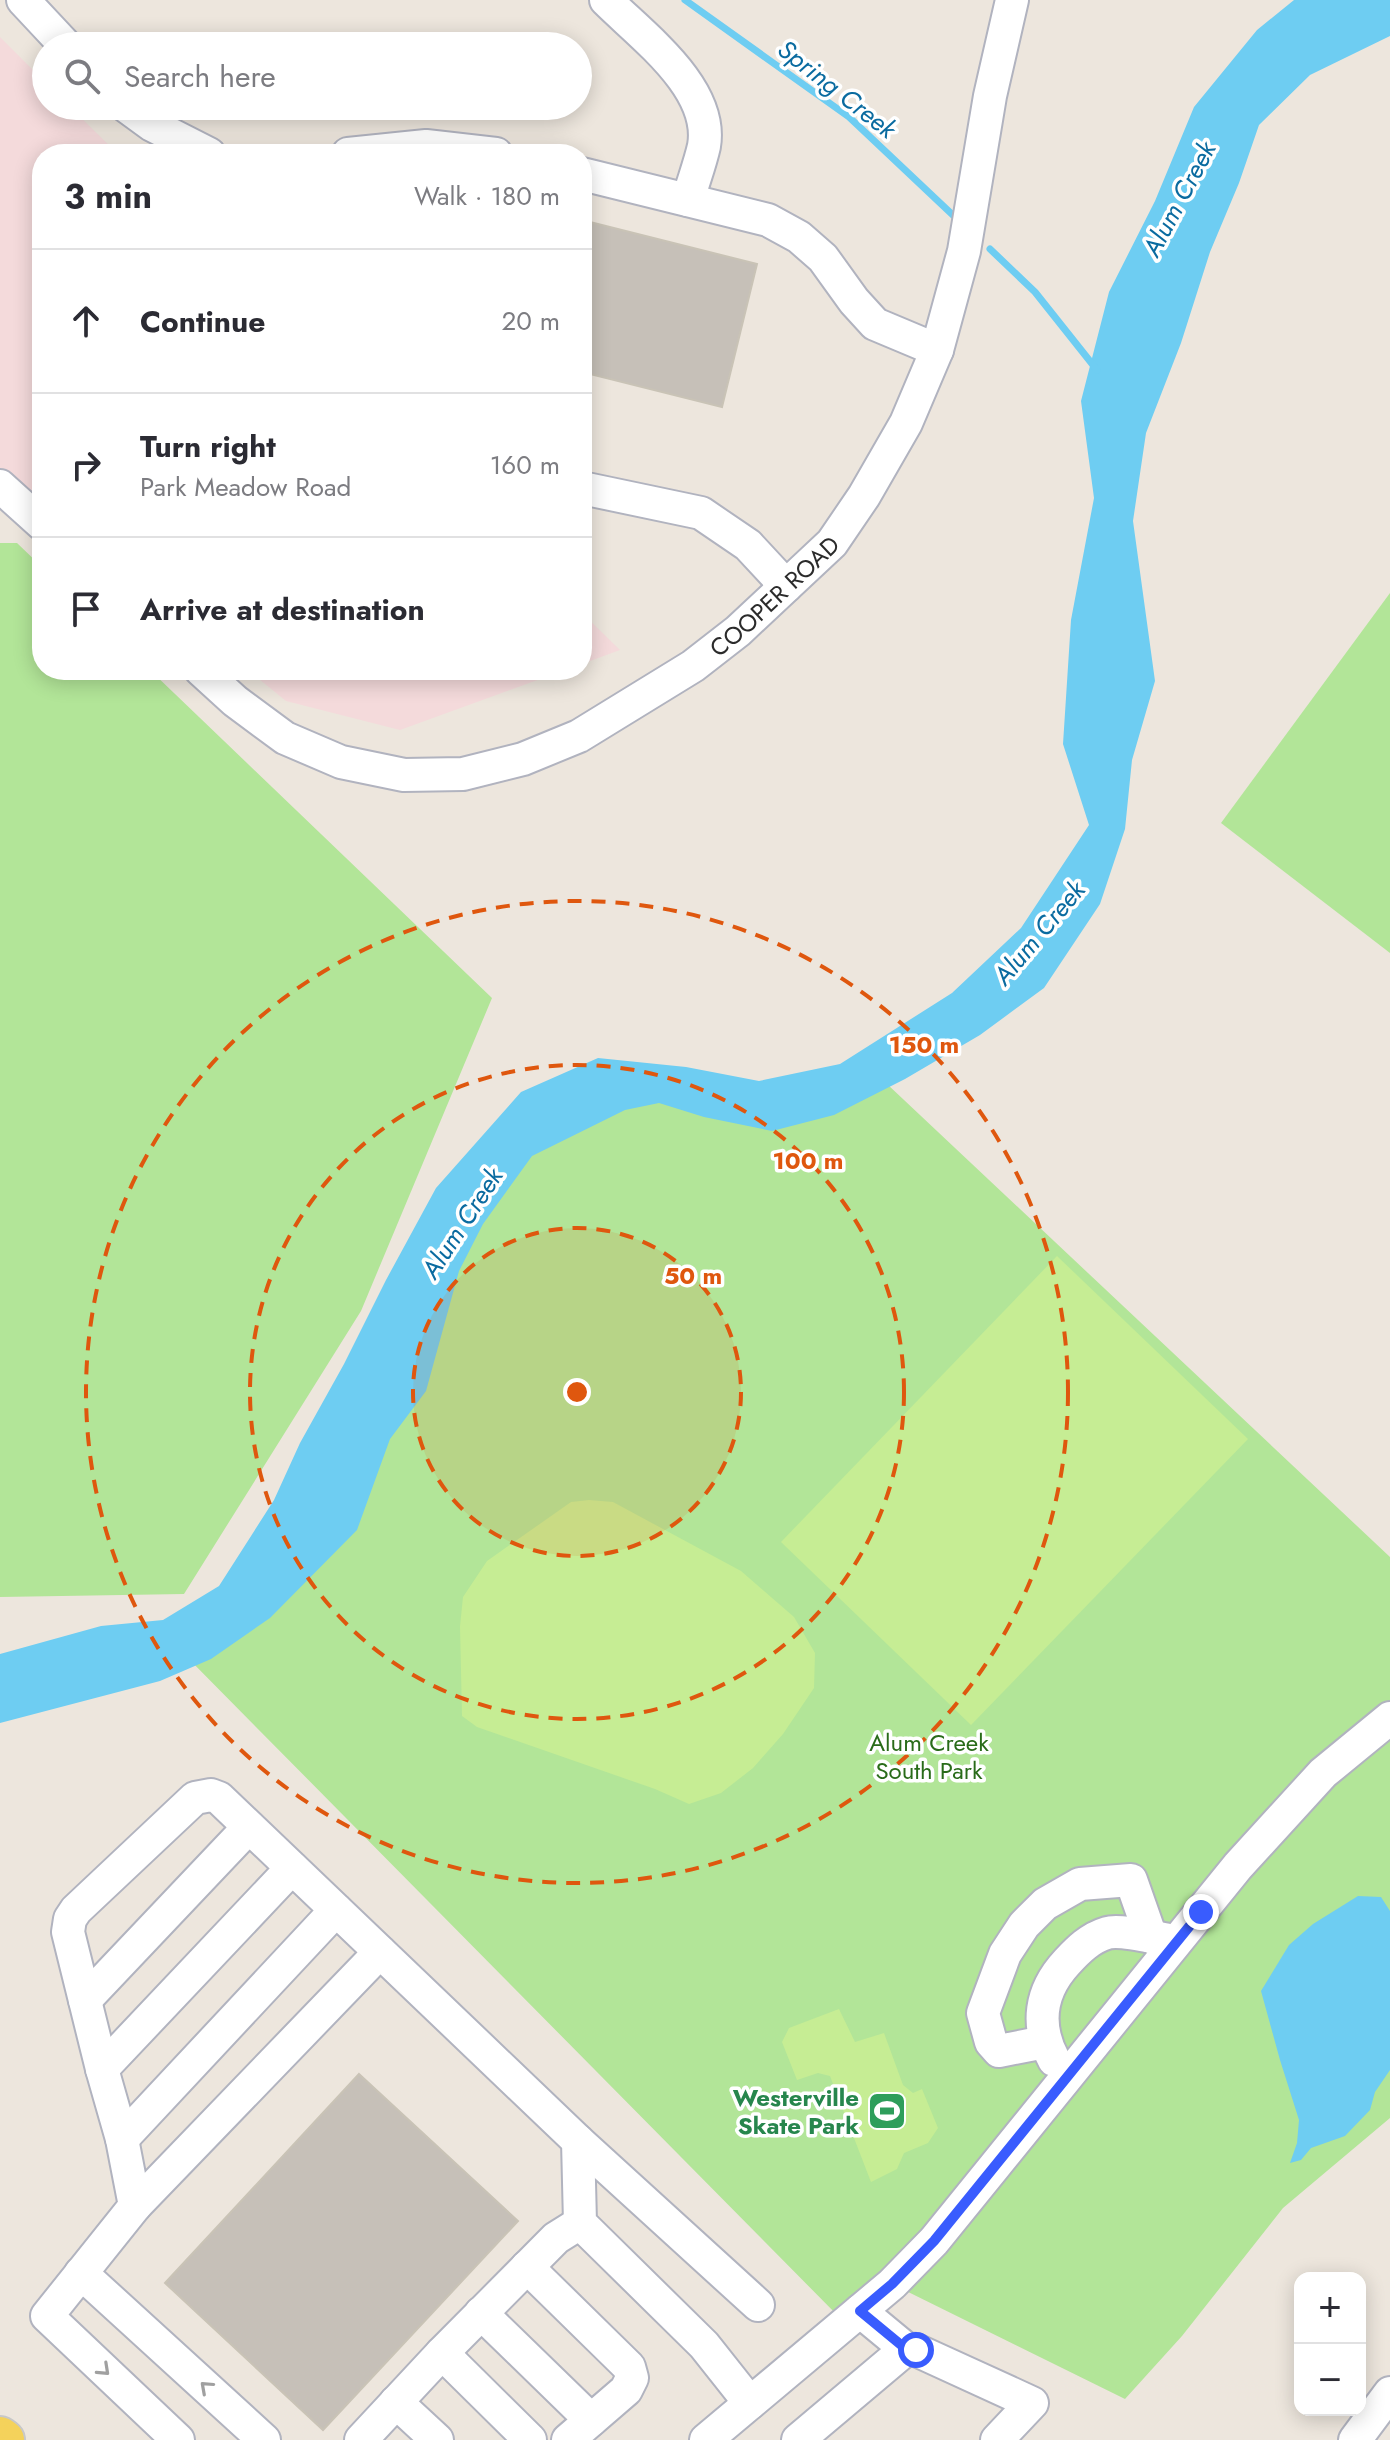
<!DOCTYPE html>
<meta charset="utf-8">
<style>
:root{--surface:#fff;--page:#f2f2f3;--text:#2b2b33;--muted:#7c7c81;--line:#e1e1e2}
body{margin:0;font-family:Jost,sans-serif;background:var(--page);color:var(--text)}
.controls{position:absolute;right:24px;bottom:24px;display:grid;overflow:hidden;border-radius:16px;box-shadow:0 4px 20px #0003}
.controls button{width:72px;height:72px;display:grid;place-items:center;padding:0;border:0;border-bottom:2px solid var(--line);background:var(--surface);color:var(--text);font:40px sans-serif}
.stop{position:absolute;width:24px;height:24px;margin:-18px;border:6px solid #395cfe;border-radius:50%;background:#fff}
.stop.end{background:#395cfe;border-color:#fff;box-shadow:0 2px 8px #0008}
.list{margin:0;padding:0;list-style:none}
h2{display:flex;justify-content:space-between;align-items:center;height:104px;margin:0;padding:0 32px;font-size:34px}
h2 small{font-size:26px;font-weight:400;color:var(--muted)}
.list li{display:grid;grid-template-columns:52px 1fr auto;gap:24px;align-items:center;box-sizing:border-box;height:144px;padding:0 32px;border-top:2px solid var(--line)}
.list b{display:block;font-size:30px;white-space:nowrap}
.list p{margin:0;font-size:26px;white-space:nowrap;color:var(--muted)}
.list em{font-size:26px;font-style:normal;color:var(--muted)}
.icon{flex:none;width:44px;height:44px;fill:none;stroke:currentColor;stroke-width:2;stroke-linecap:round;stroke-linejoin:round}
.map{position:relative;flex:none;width:1390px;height:2440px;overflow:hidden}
.search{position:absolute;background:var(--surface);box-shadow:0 4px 20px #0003;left:32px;top:32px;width:560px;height:88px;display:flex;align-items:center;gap:20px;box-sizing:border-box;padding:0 28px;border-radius:44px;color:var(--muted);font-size:30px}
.panel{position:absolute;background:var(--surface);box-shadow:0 4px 20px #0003;left:32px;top:144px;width:560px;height:536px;border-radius:32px}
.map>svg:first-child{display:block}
.medical{fill:#f4dadb}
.green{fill:#b2e598}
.pitch{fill:#c6ed94}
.water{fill:#6ecdf2}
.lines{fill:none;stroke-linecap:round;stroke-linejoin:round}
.stream{stroke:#6ecdf2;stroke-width:7}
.building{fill:#c6c0b8;stroke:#c9c3b6;stroke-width:2}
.minor-casing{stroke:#b1b3bf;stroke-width:36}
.major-casing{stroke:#c8c8c8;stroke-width:44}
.minor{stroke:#fff;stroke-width:32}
.major{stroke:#f4d25b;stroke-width:40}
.oneway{stroke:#a0a0a0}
.route{stroke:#395cfe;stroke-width:10}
.ring{fill:none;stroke:#df570e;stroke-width:4;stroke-dasharray:14 10}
.labels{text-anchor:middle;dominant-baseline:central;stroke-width:7;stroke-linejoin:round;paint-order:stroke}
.street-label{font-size:24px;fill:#2b2b2b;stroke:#fff}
.park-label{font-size:24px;fill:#296b19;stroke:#fff}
.leisure-label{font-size:24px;font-weight:bold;fill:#27864d;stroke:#fff;text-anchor:end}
.water-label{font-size:26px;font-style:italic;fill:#0a6ba0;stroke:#fff}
.centre{fill:#df570e;stroke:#fff;stroke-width:4}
.ring-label{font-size:24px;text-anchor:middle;font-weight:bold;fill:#df570e;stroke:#fff;stroke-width:7;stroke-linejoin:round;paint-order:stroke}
</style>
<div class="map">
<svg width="1390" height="2440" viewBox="0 0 1390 2440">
<rect width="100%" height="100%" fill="#ede6dd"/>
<g class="medical">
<polygon points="0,37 46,83 46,106 69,106 118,154 42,154 42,504 0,469"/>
<polygon points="582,613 620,650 582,664"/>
<polygon points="248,670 565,670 400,730 286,701"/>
</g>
<g class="green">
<polygon points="0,543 17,543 42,567 42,670 150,670 492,998 361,1311 184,1594 0,1597"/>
<polygon points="1390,593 1390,953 1221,823"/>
<polygon points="870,1068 1390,1557 1390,2118 1283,2208 1182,2336 1125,2399 892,2284 845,2323 180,1650 520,1134 628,1077 770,1100"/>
</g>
<g class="pitch">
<polygon points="1057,1256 1248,1439 971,1725 781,1542"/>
<polygon points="589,1500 613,1502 741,1571 794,1617 815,1653 814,1688 783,1734 753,1768 721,1793 689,1804 655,1789 477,1727 462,1716 460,1626 463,1597 487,1561 571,1502"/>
<polygon points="839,2009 855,2042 884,2033 903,2085 913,2093 922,2089 938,2128 928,2143 904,2153 897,2169 871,2182 830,2076 818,2073 797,2080 782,2042 789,2028"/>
</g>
<g class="water">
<polygon points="1294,0 1390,0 1390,36 1310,75 1259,125 1239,183 1210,252 1181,343 1146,433 1133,521 1155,681 1132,760 1125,829 1100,904 1044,988 980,1035 905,1079 834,1115 772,1131 704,1117 659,1103 625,1110 532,1156 483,1224 459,1271 426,1391 390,1439 357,1530 270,1618 211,1659 160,1681 0,1723 0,1654 101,1626 163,1620 219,1586 274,1500 300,1443 344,1364 386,1280 436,1188 521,1092 598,1058 686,1067 759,1081 840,1064 952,993 1021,928 1089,825 1063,744 1071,620 1094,498 1081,401 1109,292 1155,201 1194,107 1257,30"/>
<polygon points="1358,1896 1381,1897 1390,1911 1390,2070 1375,2092 1370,2110 1345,2136 1311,2148 1301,2160 1290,2163 1297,2143 1299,2120 1280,2060 1261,1991 1289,1945 1313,1924"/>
</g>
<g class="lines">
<g class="stream">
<polyline points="685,0 849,117 956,218"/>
<polyline points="990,249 1035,292 1097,370"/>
</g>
</g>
<g class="building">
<polygon points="582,220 757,264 722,407 582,372"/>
<polygon points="359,2074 518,2221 323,2430 165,2283"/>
</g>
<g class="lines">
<g class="minor-casing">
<g id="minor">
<polyline points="23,0 66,46"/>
<path d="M606 0C642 36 714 88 704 146 700 164 693 182 688 200"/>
<polyline points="126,106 152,125 209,154"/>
<polyline points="348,154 426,146 496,154"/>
<polyline points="582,174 768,220 799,237 823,258 854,301 875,324 937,350"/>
<polyline points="0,486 42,524"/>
<polyline points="582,488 701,513 748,545 786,586"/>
<path id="s1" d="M201 670 235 701 285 738 341 762 404 775 463 774 523 759 579 736 693 666 738 631 832 543 864 496 906 423 937 350 964 251 990 96 1012 0"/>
<polyline points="85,2000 249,1827"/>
<polyline points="1045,2042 999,2051 991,2042 983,2013 1005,1954 1024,1925 1045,1904 1080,1884 1131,1880 1151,1937"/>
<path d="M1054 2060C1035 2025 1040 1991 1067 1962 1078 1950 1090 1938 1107 1933 1120 1929 1155 1938 1169 1940"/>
<polyline points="102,2069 292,1868"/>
<polyline points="122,2139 336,1910"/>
<polyline points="578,2141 758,2305"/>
<polyline points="135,2206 380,1952"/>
<polyline points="527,2267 629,2367 632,2378 626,2390 568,2440"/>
<polyline points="81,2273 264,2440"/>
<polyline points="860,2311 906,2349 916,2350 1032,2403 997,2440"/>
<polyline points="481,2313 591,2420"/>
<polyline points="442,2353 530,2440"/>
<polyline points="396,2402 437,2440"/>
<polyline points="178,2440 47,2316 135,2206 122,2139 102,2069 68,1932 70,1919 76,1910 195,1798 211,1795 219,1798 578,2141 580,2223 704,2345 750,2403"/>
<polyline points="361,2440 442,2353 556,2238 580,2223"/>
<polyline points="706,2440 892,2284 934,2241 1238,1866 1323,1773 1390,1718"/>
<polyline points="798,2440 906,2349"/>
<polyline points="1355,2440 1390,2393"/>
</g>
</g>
<g class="major-casing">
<polyline id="major" points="0,2437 4,2440"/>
</g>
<use href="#minor" class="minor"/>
<use href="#major" class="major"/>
</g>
<defs><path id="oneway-chevron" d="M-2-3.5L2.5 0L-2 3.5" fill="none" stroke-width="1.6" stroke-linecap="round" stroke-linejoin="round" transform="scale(2)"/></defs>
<g class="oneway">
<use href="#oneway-chevron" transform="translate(104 2370) rotate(43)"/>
<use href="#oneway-chevron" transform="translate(206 2387) rotate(-138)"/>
</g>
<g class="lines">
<polyline class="route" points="916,2350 906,2349 860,2311 892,2284 934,2241 1201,1912"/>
</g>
<circle cx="577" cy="1392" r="164" fill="#df570e" fill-opacity=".12"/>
<g class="ring">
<circle cx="577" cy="1392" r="164"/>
<circle cx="577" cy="1392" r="327"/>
<circle cx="577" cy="1392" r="491"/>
</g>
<defs>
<g id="stadium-square" transform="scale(2)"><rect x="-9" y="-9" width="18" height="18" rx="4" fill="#2e9e5b" stroke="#fff"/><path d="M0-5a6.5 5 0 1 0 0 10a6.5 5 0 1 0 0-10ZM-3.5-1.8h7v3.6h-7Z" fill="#fff"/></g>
</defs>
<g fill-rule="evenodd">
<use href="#stadium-square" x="887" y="2111"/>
</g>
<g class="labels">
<g class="street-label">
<text stroke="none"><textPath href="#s1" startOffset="656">COOPER ROAD</textPath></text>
</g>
<g class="park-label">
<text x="929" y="1742">Alum Creek<tspan x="929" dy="28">South Park</tspan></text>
</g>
<g class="leisure-label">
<text x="859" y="2097">Westerville<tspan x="859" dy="28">Skate Park</tspan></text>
</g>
<g class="water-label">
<text transform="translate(837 89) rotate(38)">Spring Creek</text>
<text transform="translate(1179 199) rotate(-62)">Alum Creek</text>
<text transform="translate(1039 933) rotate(-50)">Alum Creek</text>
<text transform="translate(462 1223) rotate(-57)">Alum Creek</text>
</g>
</g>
<circle cx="577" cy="1392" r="12" class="centre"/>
<g class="ring-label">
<text x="924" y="1053">150 m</text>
<text x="808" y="1169">100 m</text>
<text x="693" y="1284">50 m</text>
</g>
</svg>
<div class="controls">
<button>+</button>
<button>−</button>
</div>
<div class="stop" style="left:916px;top:2350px"></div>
<div class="stop end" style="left:1201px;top:1912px"></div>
<div class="search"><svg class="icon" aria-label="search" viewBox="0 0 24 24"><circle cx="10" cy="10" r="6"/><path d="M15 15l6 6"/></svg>Search here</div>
<section class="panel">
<h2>3 min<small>Walk · 180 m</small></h2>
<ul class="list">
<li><svg class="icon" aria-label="ahead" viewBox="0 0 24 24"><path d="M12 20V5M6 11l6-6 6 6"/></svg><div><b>Continue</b></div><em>20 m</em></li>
<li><svg class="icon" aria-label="right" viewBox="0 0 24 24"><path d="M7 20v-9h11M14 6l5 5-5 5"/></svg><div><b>Turn right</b><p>Park Meadow Road</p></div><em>160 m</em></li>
<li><svg class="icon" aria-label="arrive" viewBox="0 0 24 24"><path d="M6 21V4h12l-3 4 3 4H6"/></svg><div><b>Arrive at destination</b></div></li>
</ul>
</section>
</div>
